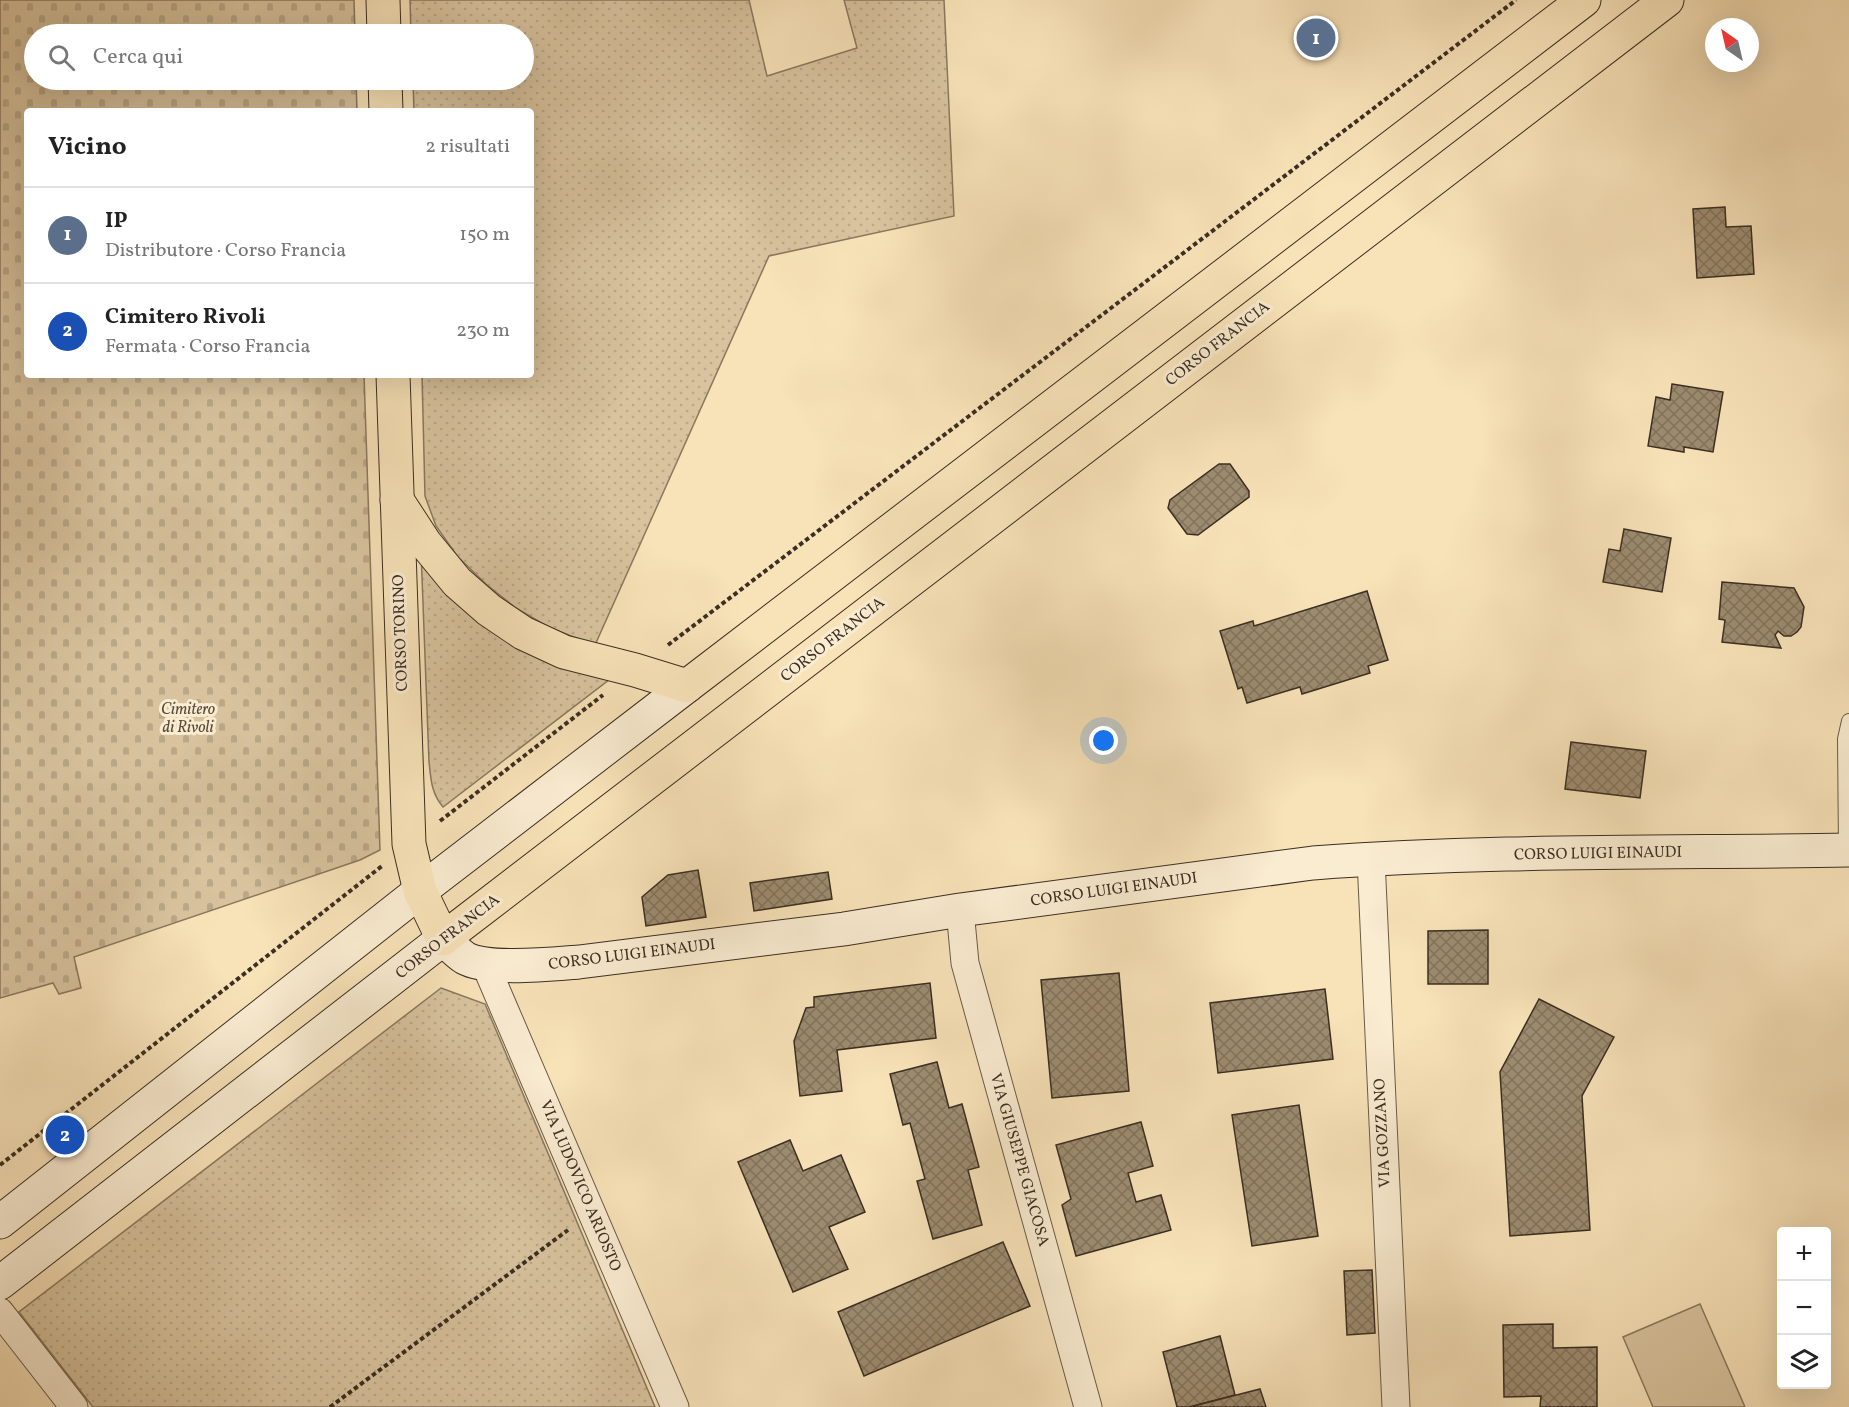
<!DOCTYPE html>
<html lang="it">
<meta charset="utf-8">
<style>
:root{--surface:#fff;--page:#f2f2f2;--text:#222;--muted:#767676;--line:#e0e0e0;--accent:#db2777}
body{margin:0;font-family:Vollkorn,serif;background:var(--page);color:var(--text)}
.controls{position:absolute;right:18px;bottom:18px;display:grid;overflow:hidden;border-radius:6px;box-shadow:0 6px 24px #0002}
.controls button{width:54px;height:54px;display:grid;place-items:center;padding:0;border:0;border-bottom:2px solid var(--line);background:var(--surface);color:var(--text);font:30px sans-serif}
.compass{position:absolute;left:1705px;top:18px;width:54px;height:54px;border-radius:50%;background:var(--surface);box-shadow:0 6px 24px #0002;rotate:326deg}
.you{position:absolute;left:1104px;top:741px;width:21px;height:21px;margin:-15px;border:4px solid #fff;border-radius:50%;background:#1a73e8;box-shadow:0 0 0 9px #1a73e833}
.badge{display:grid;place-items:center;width:39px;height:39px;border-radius:50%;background:var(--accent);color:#fff;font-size:20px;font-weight:700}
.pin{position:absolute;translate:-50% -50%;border:3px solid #fff;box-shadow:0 2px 6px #0006}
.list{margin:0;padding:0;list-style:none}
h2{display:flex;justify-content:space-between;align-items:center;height:78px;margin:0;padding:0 24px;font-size:26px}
h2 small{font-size:20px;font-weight:400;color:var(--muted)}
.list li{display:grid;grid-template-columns:39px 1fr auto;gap:18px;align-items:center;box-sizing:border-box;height:96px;padding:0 24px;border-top:2px solid var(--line)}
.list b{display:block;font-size:22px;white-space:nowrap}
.list p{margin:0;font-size:20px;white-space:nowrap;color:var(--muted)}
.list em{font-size:20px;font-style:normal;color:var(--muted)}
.icon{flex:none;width:33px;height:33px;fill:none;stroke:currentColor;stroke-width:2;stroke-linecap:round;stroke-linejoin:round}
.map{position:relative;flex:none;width:1849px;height:1407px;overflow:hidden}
.search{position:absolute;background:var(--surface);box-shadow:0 6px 24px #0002;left:24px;top:24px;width:510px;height:66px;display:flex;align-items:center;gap:15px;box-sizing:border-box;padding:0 21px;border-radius:33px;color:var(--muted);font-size:22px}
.panel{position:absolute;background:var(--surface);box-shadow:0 6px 24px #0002;left:24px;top:108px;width:510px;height:270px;border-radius:6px}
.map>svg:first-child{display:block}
.grass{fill:url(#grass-dots);stroke:#8a7860;stroke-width:1.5}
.cemetery{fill:url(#cemetery-stones);stroke:#8a7860;stroke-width:1.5}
.garden{fill:#d8c39e;stroke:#8a7860;stroke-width:1.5}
.building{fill:url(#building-cross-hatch);stroke:#3b2e22;stroke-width:1.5}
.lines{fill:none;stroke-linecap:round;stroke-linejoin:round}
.lane-casing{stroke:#6a5b48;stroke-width:16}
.street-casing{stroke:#6a5b48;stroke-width:29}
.secondary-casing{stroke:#3b2e22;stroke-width:35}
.primary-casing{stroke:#3b2e22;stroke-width:35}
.path{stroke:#3b2e22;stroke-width:4;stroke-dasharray:4.5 3;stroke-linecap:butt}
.lane{stroke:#faecd1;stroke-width:14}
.street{stroke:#faecd1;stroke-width:27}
.secondary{stroke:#faecd1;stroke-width:33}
.primary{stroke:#f8e2b8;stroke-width:33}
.labels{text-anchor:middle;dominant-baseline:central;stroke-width:6;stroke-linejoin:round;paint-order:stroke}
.street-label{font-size:16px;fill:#3b2e22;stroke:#faecd1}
.park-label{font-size:16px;font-style:italic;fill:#5a4c3b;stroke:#faecd1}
</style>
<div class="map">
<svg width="1849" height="1407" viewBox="0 0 1849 1407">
<defs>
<pattern id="grass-dots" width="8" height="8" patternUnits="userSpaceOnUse" patternTransform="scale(1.5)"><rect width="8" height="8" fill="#d8c39e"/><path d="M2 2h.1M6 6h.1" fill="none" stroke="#baa888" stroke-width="1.8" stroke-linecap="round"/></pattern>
<pattern id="cemetery-stones" width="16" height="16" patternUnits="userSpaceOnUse" patternTransform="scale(1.5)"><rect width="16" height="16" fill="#d8c39e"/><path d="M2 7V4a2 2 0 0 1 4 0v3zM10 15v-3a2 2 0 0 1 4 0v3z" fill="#baa888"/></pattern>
<pattern id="building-cross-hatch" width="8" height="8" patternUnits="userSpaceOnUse" patternTransform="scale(1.5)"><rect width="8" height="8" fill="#9d8c70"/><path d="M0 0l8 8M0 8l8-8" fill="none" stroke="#81735c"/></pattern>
</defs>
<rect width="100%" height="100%" fill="#f8e2b8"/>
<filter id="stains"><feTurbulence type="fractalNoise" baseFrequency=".00333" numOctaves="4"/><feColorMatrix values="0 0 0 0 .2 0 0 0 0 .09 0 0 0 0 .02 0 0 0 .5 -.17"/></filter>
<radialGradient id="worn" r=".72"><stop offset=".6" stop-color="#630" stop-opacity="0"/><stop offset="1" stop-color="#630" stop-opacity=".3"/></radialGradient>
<g class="grass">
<polygon points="410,0 749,0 767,76 857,48 844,0 944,0 954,216 769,256 595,645 550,628 516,608 487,585 458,557 436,526 425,496 422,375 531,375 531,111 414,111 413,80 524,80 524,34 411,34"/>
<path d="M421 551 614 676 443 807C431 793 431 779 429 762Z"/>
<polygon points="441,988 485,1004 655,1407 93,1407 19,1312"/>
</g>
<polygon class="cemetery" points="0,0 354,0 355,34 34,34 34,80 356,80 357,111 27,111 27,375 364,375 380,850 360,860 74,957 81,988 59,994 53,983 0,998"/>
<polygon class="garden" points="1700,1304 1745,1407 1653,1407 1623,1337"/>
<g class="building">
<polygon points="1725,207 1726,227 1751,226 1754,274 1697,278 1693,209"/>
<polygon points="1672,384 1723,392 1713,452 1684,447 1684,452 1648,446 1656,397 1670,400"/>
<polygon points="1219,464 1230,464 1249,491 1249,497 1198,535 1187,534 1168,508 1170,500"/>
<polygon points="1624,529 1671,538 1662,592 1603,582 1609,549 1620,551"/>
<polygon points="1722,582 1794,588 1804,607 1801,627 1797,632 1791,636 1784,636 1778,631 1775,635 1781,648 1722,642 1725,620 1719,619"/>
<polygon points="1367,591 1388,660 1368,666 1370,673 1302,694 1300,687 1247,703 1242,687 1238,689 1220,631 1253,621 1254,626"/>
<polygon points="1571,742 1646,751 1640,798 1565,789"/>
<polygon points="698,870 706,917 646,926 642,897 668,875"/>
<polygon points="828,872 832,899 754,911 750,883"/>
<polygon points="1488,930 1488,984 1428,984 1428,931"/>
<polygon points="1119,973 1129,1091 1052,1098 1041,980"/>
<polygon points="930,983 936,1038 837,1050 842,1091 800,1096 794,1041 806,1008 814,1007 814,997"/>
<polygon points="1325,989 1333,1059 1218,1073 1210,1003"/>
<polygon points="1539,999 1614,1037 1582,1096 1590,1230 1510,1236 1500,1072"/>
<polygon points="937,1062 949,1108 962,1104 979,1167 968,1170 982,1225 933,1239 917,1181 925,1179 910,1123 903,1125 890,1074"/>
<polygon points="1299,1105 1318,1236 1252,1246 1232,1115"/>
<polygon points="1141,1122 1153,1166 1128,1173 1136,1202 1161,1195 1171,1230 1076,1256 1062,1205 1071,1199 1056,1145"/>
<polygon points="790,1140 803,1171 841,1155 865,1212 829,1227 848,1269 793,1292 738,1162"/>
<polygon points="1003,1242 1030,1306 864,1376 838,1312"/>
<polygon points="1372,1270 1375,1333 1347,1335 1344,1271"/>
<polygon points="1553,1324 1553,1348 1597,1347 1597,1407 1540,1407 1541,1396 1504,1397 1503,1325"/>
<polygon points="1220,1336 1235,1395 1189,1407 1177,1407 1163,1352"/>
<polygon points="1260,1389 1266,1407 1190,1407"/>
</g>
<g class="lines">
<g class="lane-casing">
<polyline id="lane" points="1846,851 1845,739 1849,721"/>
</g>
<g class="street-casing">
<g id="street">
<polyline points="1371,859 1396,1407"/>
<polyline points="960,910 965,963 1088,1407"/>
<polyline points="485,964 675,1407"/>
<polyline points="0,1312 74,1407"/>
</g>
</g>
<g class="secondary-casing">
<g id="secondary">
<polyline points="0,1222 420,891 687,686"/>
<path d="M0 1283 443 939C450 945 457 953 465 958 488 971 552 964 579 962L844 929 960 910 1313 863C1490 850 1671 853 1849 850"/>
</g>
</g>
<g class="primary-casing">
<g id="primary">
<polyline points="383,0 384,34"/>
<polyline points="385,80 386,111"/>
<polyline points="393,375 409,844 420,891 443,939 1667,0"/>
<polyline points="397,500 425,543 457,582 489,610 523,633 564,652 635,670 687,686 1584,0"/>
</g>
</g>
<g class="path">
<polyline points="668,645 1516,0"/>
<polyline points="440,821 603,695"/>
<polyline points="0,1165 382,866"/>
<polyline points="330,1407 568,1230"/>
</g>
<use href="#lane" class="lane"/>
<use href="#street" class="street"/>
<use href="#secondary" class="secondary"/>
<use href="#primary" class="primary"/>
</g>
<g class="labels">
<g class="street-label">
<text transform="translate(1218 344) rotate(-38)">CORSO FRANCIA</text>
<text transform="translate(401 633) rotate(-92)">CORSO TORINO</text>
<text transform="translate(833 640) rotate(-38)">CORSO FRANCIA</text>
<text transform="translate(1598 854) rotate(-1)">CORSO LUIGI EINAUDI</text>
<text transform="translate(1114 890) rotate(-8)">CORSO LUIGI EINAUDI</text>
<text transform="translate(448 937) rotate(-38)">CORSO FRANCIA</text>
<text transform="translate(632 955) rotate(-7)">CORSO LUIGI EINAUDI</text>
<text transform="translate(1383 1133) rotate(-93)">VIA GOZZANO</text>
<text transform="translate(1019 1160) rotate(74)">VIA GIUSEPPE GIACOSA</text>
<text transform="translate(580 1186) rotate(67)">VIA LUDOVICO ARIOSTO</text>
</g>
<g class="park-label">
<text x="188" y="710">Cimitero<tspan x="188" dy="18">di Rivoli</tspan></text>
</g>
</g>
<rect width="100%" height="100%" filter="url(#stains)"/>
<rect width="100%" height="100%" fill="url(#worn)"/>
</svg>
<div class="controls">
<button>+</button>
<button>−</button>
<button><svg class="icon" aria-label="layers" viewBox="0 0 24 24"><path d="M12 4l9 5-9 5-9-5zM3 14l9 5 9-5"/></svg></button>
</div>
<svg class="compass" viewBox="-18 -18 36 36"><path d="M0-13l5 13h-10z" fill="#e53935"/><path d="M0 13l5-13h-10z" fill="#767676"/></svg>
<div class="you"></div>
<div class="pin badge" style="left:1316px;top:38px;background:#5c6f8a">1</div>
<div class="pin badge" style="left:65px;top:1135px;background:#1a4fb4">2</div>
<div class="search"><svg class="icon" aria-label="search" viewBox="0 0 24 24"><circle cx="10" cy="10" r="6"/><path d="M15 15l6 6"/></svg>Cerca qui</div>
<section class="panel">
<h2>Vicino<small>2 risultati</small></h2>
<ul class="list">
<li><span class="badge" style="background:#5c6f8a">1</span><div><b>IP</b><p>Distributore · Corso Francia</p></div><em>150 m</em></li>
<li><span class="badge" style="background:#1a4fb4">2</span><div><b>Cimitero Rivoli</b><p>Fermata · Corso Francia</p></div><em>230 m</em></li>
</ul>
</section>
</div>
